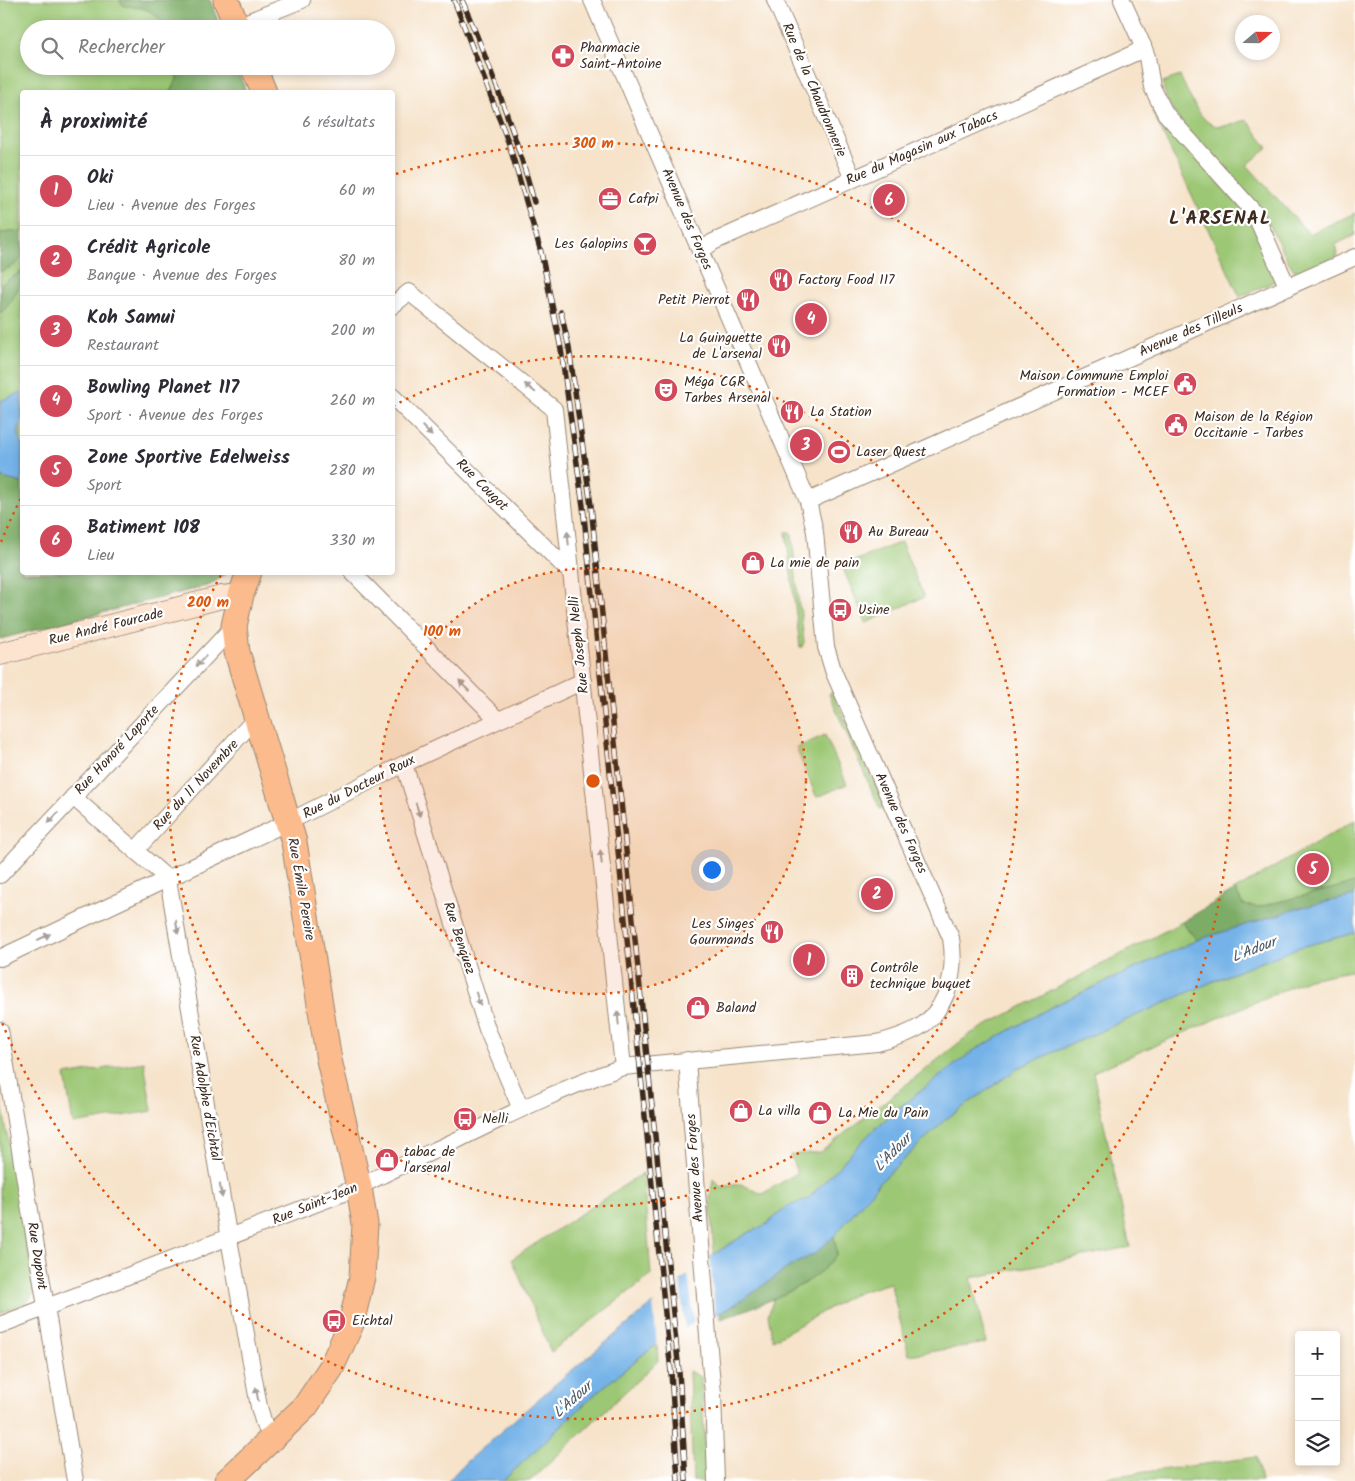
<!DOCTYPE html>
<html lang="fr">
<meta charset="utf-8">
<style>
:root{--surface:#fff;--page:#f2f2f3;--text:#2b2b33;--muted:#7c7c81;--line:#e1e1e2;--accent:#d1495b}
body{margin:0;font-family:Kalam,sans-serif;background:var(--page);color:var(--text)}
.controls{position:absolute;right:15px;bottom:15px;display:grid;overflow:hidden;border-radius:5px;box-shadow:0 2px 8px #0003}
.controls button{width:45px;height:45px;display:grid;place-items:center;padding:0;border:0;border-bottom:1px solid var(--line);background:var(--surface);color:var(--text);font:25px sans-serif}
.compass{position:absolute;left:1235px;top:15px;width:45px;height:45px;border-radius:50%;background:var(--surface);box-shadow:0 2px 8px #0003;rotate:70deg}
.you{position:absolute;left:711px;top:869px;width:18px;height:18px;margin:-12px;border:4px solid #fff;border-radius:50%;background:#1a73e8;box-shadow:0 0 0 8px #1a73e833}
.badge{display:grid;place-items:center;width:32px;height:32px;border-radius:50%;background:var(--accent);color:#fff;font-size:16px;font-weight:700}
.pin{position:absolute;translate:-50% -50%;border:2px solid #fff;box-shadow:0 1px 5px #0006}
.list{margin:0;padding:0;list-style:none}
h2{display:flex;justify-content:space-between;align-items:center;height:65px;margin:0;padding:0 20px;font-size:21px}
h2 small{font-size:16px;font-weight:400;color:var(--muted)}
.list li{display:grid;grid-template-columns:32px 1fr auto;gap:15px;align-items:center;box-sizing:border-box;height:70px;padding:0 20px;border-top:1px solid var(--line)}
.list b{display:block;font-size:19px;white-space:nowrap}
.list p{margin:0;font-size:16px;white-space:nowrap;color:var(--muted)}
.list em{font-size:16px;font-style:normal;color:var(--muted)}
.icon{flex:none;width:28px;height:28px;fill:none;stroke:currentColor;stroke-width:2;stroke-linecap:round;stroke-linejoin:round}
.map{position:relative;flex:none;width:1355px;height:1481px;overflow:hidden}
.search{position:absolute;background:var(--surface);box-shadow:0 2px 8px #0003;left:20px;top:20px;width:375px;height:55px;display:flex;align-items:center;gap:12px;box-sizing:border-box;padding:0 18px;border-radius:28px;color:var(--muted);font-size:19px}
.panel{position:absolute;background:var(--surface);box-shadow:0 2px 8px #0003;left:20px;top:90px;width:375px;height:485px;border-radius:5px}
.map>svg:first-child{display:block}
.green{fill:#9cc774;stroke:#6c7849}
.forest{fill:#7dac66;stroke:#5c6b42}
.water{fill:#75b2e7;stroke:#586e82}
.pier{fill:#f6e3ca}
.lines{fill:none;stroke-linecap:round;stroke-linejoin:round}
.street-casing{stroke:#988674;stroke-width:18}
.secondary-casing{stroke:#988674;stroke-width:24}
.primary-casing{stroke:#988674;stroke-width:27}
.street{stroke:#fff;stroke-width:16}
.secondary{stroke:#fde4d1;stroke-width:22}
.primary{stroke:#fbbb8c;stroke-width:25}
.rail-casing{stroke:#3b2a1e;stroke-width:5.5}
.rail{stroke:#fff;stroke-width:4;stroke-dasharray:11;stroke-linecap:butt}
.oneway{fill:#a79f9a}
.ring{fill:none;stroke:#df570d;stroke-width:2.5;stroke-dasharray:2.5 5}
.labels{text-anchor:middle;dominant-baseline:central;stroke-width:4.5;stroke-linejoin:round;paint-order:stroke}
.poi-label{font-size:14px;fill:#3b2a1e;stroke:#fff;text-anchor:start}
.street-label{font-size:14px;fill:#3b2a1e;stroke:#fff}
.water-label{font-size:15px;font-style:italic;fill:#4f5a64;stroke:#fff}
.district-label{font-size:19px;font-weight:bold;letter-spacing:1px;fill:#3b2a1e;stroke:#fff}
.centre{fill:#df570d;stroke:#fff;stroke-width:2.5}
.ring-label{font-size:15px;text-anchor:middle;font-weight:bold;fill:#df570d;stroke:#fff;stroke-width:4.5;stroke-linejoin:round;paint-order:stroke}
</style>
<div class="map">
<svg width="1355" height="1481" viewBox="0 0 1355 1481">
<rect width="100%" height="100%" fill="#fff"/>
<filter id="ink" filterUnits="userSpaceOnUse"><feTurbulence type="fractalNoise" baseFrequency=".02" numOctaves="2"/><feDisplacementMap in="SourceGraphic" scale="10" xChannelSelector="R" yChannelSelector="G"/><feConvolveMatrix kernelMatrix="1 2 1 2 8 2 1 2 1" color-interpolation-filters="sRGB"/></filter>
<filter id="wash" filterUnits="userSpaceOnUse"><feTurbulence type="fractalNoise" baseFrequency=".0096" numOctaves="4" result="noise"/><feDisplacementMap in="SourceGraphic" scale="20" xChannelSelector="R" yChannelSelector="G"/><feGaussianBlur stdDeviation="1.12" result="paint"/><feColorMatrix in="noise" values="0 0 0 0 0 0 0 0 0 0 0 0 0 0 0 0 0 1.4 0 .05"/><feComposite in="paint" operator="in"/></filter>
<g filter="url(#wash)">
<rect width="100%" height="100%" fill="#f6e3ca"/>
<g class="green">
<polygon points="0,0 210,0 221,29 29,29 29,66 236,66 246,92 22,92 22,572 227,573 210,585 0,639"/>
<path d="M1180 76C1188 91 1200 127 1220 126 1229 126 1239 122 1247 120L1268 148 1247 165 1309 234 1355 213V235L1335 245 1338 256 1304 271 1294 270C1282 254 1276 235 1266 219 1243 186 1163 120 1163 82Z"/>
<polygon points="1156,107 1251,220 1280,279 1240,297 1152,111"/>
<polygon points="786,532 790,532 792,535 799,607 800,607 804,642 802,647 800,647"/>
<polygon points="901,542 924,597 866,623 842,566"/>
<polygon points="833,692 885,807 880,809 829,694"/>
<polygon points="825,735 847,784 818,797 816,796 796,748"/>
<polygon points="1355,820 1355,883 1258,907 1243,905 1235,890"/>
<polygon points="1182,922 1197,940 1053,1006 973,1051 901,1106 870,1133 808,1199 787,1207 767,1224 746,1234 714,1254 710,1198 713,1179 721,1187 741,1184 762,1194 797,1173 790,1155 821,1152 970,1034"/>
<polygon points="1355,933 1355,970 1309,979 1093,1072 1130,1247 971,1278 986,1343 909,1355 890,1283 854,1294 773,1340 768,1315 774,1298 806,1283 837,1254 834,1236 880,1182 946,1119 1020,1067 1223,977 1300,947"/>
<polygon points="144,1062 152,1111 73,1124 65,1075"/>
<polygon points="0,1093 35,1291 27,1302 0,1313"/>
<polygon points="643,1173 651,1275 551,1352 512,1259"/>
<path d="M657 1344 658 1361 530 1481H503C553 1434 601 1385 657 1344Z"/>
<polygon points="689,1371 701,1377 707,1481 693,1481"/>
<polygon points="1256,1457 1261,1481 1079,1481"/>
</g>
<g class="forest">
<path d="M119 0H210L221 29H166C154 9 146 8 124 6Z"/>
<polygon points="176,66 236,66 246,92 171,92 177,79"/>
<polygon points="18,231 22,232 22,257 15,265 0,272 0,233"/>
<path d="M20 272H22C23 283 10 307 0 313V285Z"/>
<polygon points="0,477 22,483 22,572 227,573 210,585 0,639"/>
<polygon points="1355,883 1355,896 1303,907 1197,940 1182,922 1235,890 1243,905 1258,907"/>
<path d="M834 1236 837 1254C812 1289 760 1304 721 1319L720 1313 744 1299 789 1267 816 1253Z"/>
</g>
<g class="water">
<polygon points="22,392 22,419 19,429 19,436 22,446 22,483 0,477 0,401"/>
<polygon points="1355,896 1355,933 1300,947 1223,977 1020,1067 946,1119 880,1182 834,1236 816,1253 789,1267 744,1299 720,1313 692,1323 646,1352 595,1394 503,1481 448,1481 466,1462 566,1375 714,1254 746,1234 767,1224 787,1207 808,1199 870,1133 901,1106 973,1051 1053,1006 1197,940 1303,907"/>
</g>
<g class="pier">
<polygon points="710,1255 715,1317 694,1325 688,1272"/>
<polygon points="680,1279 685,1330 657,1347 653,1301"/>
</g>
</g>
<g filter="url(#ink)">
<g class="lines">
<g class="street-casing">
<g id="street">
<polyline points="775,0 853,179"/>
<polyline points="1122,0 1143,46 1147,57 1152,87 1165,113 1254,212 1288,288"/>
<polyline points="237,26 302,0"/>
<polyline points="701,251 713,242 1137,52 1143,46"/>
<polyline points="392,306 409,292 554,409 623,1067"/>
<polyline points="392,396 571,573"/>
<polyline points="808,501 1355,257"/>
<polyline points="352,572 498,720"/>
<polyline points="404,764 487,1029 521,1109"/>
<polyline points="73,797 168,879 226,1222 259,1407 264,1424 273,1439"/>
<polyline points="135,851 256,718"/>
<polyline points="0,875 234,626"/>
<polyline points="0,958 288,822 404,764 583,681"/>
<polyline points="0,1030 75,1481"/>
<polyline points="687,1060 710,1362 713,1393 716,1481"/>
<path d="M0 1325 359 1187C390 1170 423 1156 455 1141 510 1114 565 1087 623 1067L877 1043C893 1039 910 1034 924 1024 950 1003 956 969 951 938L834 673 826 647 815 532 808 501 592 0"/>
</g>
</g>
<g class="secondary-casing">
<polyline id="secondary" points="0,654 222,597 241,595"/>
</g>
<g class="primary-casing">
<g id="primary">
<polyline points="226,0 238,29"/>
<polyline points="253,66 264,92"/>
<polyline points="227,1481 305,1407 331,1368 351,1324 362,1277 365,1224 359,1187 329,1060 294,842 237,652 234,626 241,595 249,572"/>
</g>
</g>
<use href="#street" class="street"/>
<use href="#secondary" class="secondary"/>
<use href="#primary" class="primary"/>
<g class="rail-casing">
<g id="rail">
<polyline points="454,0 509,144 541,252 561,349 583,506 671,1372 678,1481"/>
<path d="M462 0C490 66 516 133 534 202"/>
<polyline points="561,312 569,348 591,506 679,1372 686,1481"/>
</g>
</g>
<use href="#rail" class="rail"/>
</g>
<defs><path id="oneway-solid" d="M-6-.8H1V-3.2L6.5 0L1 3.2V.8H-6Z" transform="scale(1.25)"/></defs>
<g class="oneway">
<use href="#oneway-solid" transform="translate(530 388) rotate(-141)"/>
<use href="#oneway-solid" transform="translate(427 431) rotate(45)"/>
<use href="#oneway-solid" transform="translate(568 538) rotate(-96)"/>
<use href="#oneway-solid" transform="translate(201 661) rotate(133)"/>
<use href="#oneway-solid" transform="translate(464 686) rotate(-135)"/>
<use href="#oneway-solid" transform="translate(418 810) rotate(72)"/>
<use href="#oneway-solid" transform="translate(53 818) rotate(133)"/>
<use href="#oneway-solid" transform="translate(601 857) rotate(-96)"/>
<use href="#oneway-solid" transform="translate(177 927) rotate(80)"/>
<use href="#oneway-solid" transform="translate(44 937) rotate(-25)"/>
<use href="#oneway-solid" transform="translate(478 999) rotate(72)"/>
<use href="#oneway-solid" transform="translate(618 1018) rotate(-96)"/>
<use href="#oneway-solid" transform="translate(221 1191) rotate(80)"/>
<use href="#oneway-solid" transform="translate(257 1394) rotate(-100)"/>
</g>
</g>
<circle cx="593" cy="781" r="213" fill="#df570d" fill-opacity=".12"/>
<g class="ring">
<circle cx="593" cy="781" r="213"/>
<path d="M393 406A425 425 0 1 1 221 575"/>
<path d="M1 542A638 638 0 0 1 22 496M396 174A638 638 0 1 1 1 1020"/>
</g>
<defs>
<g id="pharmacy-disc" transform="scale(1.25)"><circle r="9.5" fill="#d1495b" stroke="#fff"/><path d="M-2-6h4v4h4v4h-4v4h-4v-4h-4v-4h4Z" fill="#fff"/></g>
<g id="office-disc" transform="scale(1.25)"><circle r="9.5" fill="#d1495b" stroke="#fff"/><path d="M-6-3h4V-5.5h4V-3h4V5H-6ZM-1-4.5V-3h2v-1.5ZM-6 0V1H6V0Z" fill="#fff"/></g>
<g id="bar-disc" transform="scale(1.25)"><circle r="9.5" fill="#d1495b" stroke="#fff"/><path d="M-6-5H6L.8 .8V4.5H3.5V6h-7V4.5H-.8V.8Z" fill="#fff"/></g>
<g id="restaurant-disc" transform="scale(1.25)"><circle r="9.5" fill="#d1495b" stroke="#fff"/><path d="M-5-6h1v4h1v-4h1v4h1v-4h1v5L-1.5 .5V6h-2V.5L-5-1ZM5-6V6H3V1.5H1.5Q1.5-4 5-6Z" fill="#fff"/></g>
<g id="civic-disc" transform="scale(1.25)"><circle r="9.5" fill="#d1495b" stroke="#fff"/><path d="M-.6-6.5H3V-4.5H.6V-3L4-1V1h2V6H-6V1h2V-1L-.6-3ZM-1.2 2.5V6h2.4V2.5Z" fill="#fff"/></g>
<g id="theatre-disc" transform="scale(1.25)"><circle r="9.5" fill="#d1495b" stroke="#fff"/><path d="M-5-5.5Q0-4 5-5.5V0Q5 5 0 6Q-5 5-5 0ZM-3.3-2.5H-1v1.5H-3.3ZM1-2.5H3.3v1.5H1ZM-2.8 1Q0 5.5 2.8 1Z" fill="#fff"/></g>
<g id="stadium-disc" transform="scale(1.25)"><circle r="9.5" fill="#d1495b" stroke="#fff"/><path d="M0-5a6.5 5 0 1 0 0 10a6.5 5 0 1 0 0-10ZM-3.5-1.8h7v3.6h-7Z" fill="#fff"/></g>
<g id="shop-disc" transform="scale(1.25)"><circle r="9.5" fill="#d1495b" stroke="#fff"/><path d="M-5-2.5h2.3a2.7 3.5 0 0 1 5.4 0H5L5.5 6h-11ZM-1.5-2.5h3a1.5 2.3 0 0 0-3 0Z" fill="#fff"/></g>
<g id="bus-disc" transform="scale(1.25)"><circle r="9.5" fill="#d1495b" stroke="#fff"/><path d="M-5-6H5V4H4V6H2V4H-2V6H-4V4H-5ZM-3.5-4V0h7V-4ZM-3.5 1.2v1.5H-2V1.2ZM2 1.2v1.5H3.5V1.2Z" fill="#fff"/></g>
<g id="building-disc" transform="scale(1.25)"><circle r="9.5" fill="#d1495b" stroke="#fff"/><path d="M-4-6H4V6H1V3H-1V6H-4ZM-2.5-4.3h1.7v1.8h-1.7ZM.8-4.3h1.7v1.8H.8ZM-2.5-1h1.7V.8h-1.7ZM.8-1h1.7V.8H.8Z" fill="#fff"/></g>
</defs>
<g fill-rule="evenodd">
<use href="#pharmacy-disc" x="563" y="56"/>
<use href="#office-disc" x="610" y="199"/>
<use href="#bar-disc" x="645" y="244"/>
<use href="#restaurant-disc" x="781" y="280"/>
<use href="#restaurant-disc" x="748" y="300"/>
<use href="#restaurant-disc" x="779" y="346"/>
<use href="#civic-disc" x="1185" y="384"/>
<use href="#theatre-disc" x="666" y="390"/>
<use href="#restaurant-disc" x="792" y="412"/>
<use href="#civic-disc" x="1176" y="425"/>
<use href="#stadium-disc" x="839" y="452"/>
<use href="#restaurant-disc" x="851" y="532"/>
<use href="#shop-disc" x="753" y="563"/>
<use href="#bus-disc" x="840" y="610"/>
<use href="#restaurant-disc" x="772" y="932"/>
<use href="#building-disc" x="852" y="976"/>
<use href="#shop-disc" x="698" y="1008"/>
<use href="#shop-disc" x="741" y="1111"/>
<use href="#shop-disc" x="820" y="1113"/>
<use href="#bus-disc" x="465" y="1119"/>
<use href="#shop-disc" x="387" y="1160"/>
<use href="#bus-disc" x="334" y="1321"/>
</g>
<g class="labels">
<g class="poi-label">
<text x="580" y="48">Pharmacie<tspan x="580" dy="16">Saint-Antoine</tspan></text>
<text x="628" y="199">Cafpi</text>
<text x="628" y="244" text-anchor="end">Les Galopins</text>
<text x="798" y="280">Factory Food 117</text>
<text x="730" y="300" text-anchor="end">Petit Pierrot</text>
<text x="762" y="338" text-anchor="end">La Guinguette<tspan x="762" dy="16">de L'arsenal</tspan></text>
<text x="1168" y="376" text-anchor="end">Maison Commune Emploi<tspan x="1168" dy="16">Formation - MCEF</tspan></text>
<text x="684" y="382">Méga CGR<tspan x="684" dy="16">Tarbes Arsenal</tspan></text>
<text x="810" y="412">La Station</text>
<text x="1194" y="417">Maison de la Région<tspan x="1194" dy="16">Occitanie - Tarbes</tspan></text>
<text x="856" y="452">Laser Quest</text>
<text x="868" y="532">Au Bureau</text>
<text x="770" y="563">La mie de pain</text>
<text x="858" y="610">Usine</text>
<text x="754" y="924" text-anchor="end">Les Singes<tspan x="754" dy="16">Gourmands</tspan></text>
<text x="870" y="968">Contrôle<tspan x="870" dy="16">technique buquet</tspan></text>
<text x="716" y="1008">Baland</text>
<text x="758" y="1111">La villa</text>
<text x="838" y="1113">La Mie du Pain</text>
<text x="482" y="1119">Nelli</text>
<text x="404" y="1152">tabac de<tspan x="404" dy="16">l'arsenal</tspan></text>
<text x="352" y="1321">Eichtal</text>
</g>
<g class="street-label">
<text transform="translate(814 90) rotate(67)">Rue de la Chaudronnerie</text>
<text transform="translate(922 148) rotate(-24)">Rue du Magasin aux Tabacs</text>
<text transform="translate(687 219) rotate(67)">Avenue des Forges</text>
<text transform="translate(1191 330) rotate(-24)">Avenue des Tilleuls</text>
<text transform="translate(482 485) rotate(45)">Rue Cougot</text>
<text transform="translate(106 627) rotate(-14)">Rue André Fourcade</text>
<text transform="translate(579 645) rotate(-96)">Rue Joseph Nelli</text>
<text transform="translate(117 750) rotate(-47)">Rue Honoré Laporte</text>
<text transform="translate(196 785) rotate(-47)">Rue du 11 Novembre</text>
<text transform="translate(359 787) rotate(-27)">Rue du Docteur Roux</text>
<text transform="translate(901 823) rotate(66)">Avenue des Forges</text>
<text transform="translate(301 889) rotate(80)">Rue Émile Pereire</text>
<text transform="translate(459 938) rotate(72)">Rue Benquez</text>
<text transform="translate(205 1098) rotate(80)">Rue Adolphe d'Eichtal</text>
<text transform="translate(695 1168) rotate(-94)">Avenue des Forges</text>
<text transform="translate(315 1204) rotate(-22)">Rue Saint-Jean</text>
<text transform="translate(37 1256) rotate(81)">Rue Dupont</text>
</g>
<g class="water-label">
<text transform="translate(1254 950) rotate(-21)">L'Adour</text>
<text transform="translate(893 1153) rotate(-46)">L'Adour</text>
<text transform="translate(573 1400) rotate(-42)">L'Adour</text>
</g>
<g class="district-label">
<text x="1220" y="219">L'ARSENAL</text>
</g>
</g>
<circle cx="593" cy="781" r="8" class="centre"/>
<g class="ring-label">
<text x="593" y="148">300 m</text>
<text x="208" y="607">200 m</text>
<text x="442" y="636">100 m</text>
</g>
</svg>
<div class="controls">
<button>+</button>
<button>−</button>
<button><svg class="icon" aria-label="layers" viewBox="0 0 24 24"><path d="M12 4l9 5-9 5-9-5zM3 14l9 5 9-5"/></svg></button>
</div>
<svg class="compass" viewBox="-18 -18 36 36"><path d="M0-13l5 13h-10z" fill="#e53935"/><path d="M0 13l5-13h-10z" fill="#7c7c81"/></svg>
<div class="you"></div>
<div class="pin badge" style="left:809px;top:960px">1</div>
<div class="pin badge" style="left:877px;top:894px">2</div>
<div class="pin badge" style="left:806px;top:445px">3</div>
<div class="pin badge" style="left:811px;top:319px">4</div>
<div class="pin badge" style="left:1313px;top:869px">5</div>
<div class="pin badge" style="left:889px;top:200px">6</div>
<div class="search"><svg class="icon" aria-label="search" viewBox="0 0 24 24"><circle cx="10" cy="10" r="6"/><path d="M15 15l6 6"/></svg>Rechercher</div>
<section class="panel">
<h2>À proximité<small>6 résultats</small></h2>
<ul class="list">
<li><span class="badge">1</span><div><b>Oki</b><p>Lieu · Avenue des Forges</p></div><em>60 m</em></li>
<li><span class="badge">2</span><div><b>Crédit Agricole</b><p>Banque · Avenue des Forges</p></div><em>80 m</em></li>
<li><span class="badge">3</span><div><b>Koh Samui</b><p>Restaurant</p></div><em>200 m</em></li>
<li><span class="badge">4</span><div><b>Bowling Planet 117</b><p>Sport · Avenue des Forges</p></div><em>260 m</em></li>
<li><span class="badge">5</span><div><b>Zone Sportive Edelweiss</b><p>Sport</p></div><em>280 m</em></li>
<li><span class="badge">6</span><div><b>Batiment 108</b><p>Lieu</p></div><em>330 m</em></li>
</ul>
</section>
</div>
